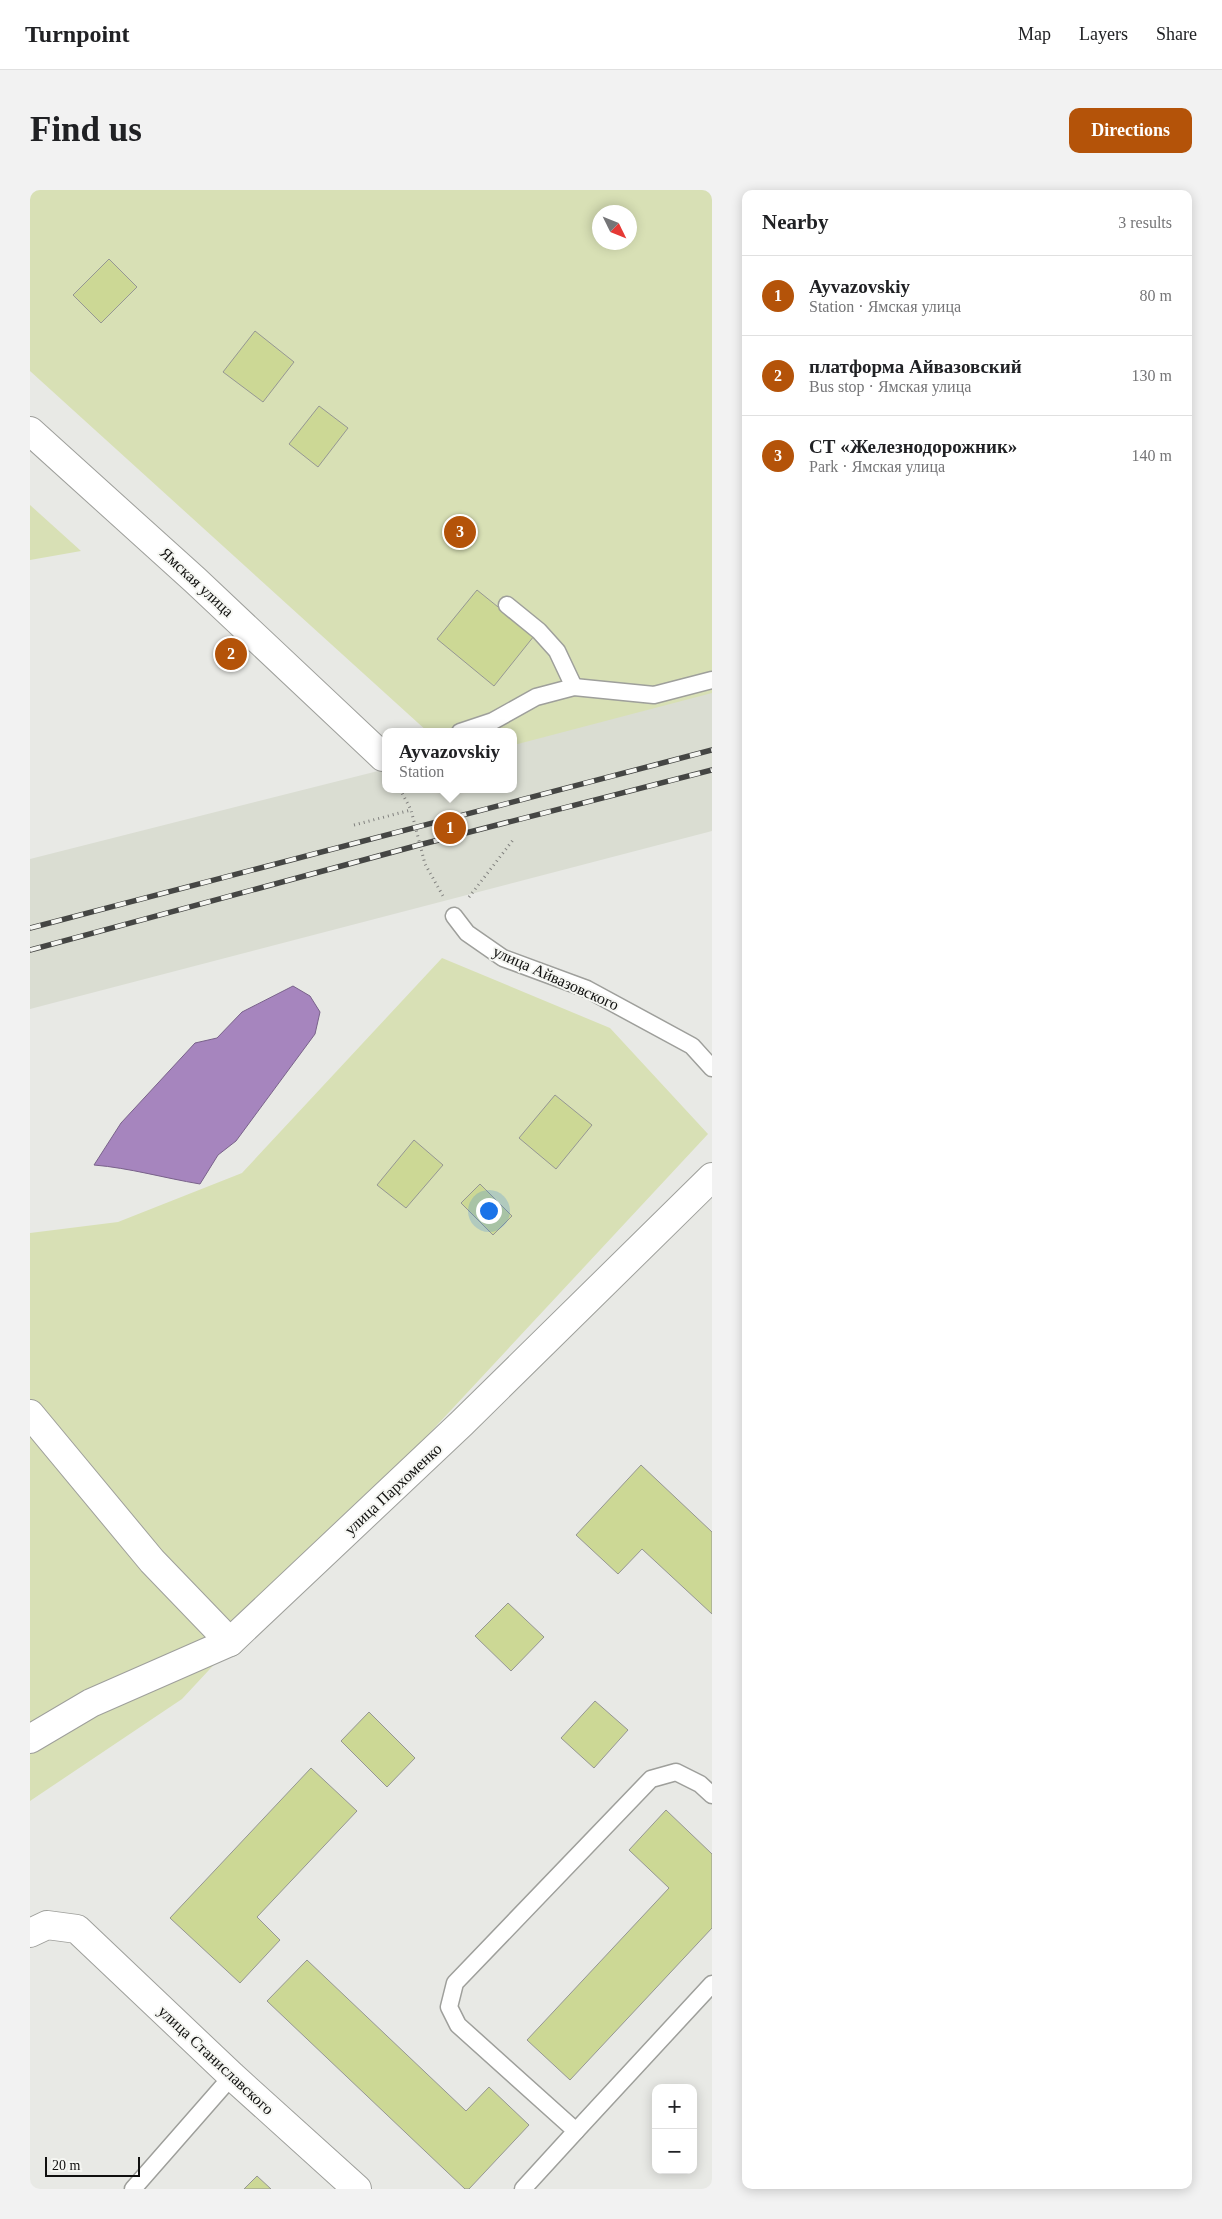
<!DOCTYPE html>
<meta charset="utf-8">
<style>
:root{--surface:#fff;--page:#f2f2f2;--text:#202124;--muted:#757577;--line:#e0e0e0;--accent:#b45309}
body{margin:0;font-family:"Times New Roman",serif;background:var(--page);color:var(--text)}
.controls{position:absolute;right:15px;bottom:15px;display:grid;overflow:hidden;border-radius:10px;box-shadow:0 2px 12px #0003}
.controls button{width:45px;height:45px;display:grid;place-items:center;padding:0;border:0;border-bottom:1px solid var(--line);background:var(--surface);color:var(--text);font:25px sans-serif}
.compass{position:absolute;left:562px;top:15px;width:45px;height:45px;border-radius:50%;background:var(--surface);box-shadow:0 2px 12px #0003;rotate:133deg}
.scale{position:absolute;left:15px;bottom:12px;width:95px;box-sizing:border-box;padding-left:5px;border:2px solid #10100f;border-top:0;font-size:14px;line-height:18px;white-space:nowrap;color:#10100f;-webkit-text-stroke:4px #f5f6f2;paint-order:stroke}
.you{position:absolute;left:458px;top:1020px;width:18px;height:18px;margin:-12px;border:4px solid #fff;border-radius:50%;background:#1a73e8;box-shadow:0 0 0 8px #1a73e833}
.badge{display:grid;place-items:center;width:32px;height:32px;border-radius:50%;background:var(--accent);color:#fff;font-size:16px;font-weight:700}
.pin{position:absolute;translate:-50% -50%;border:2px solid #fff;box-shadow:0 1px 5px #0006}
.popup{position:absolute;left:352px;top:538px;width:135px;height:65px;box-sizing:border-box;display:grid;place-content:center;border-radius:10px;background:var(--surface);filter:drop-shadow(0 1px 4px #0005);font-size:16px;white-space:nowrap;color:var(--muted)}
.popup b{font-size:19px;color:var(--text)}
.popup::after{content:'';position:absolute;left:50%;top:100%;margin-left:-10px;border:10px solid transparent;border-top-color:var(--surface)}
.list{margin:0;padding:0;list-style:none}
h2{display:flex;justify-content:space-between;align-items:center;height:65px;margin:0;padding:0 20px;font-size:21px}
h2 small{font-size:16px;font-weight:400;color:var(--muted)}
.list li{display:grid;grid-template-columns:32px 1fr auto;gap:15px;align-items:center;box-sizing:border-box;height:80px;padding:0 20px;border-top:1px solid var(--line)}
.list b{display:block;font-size:19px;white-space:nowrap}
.list p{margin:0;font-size:16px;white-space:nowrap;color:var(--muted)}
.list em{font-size:16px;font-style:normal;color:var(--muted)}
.map{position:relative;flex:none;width:682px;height:1999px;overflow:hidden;border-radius:10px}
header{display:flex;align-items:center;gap:30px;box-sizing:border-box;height:70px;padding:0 25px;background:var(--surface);border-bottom:1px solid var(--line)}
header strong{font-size:24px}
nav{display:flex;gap:28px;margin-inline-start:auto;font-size:18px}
.intro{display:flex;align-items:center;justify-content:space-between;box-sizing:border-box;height:120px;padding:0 30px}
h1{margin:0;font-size:35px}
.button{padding:12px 22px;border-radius:10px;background:var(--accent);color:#fff;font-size:18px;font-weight:700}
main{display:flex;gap:30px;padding:0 30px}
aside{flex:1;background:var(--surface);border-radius:10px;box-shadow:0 2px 12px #0003}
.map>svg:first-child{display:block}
.built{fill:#daddd2}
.green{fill:#d8e0b5;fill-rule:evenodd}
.water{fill:#a685be;stroke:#79628a}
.building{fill:#ccd895;stroke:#959693}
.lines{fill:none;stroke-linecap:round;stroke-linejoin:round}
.lane-casing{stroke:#9e9f9b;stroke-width:19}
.street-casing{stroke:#9e9f9b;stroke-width:30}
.path{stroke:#80807e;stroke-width:3;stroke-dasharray:1 4;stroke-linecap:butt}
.lane{stroke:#fff;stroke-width:16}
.street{stroke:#fff;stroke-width:28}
.rail-casing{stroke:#454644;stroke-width:5.5}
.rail{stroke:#f5f6f2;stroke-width:4;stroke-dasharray:11;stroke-linecap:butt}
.labels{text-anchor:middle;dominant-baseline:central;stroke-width:4;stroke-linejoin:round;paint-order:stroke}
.street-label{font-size:16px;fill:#10100f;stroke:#f5f6f2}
</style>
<header>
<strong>Turnpoint</strong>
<nav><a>Map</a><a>Layers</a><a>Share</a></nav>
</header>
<div class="intro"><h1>Find us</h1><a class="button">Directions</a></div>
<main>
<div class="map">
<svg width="682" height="1999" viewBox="0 0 682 1999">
<rect width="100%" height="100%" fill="#e8e9e5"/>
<polygon class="built" points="682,496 682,641 0,819 0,669 356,579 356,599 484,599 484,547"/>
<g class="green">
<path d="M0 0H682V503L484 555V542H398L0 181ZM570 22H600V52H570Z"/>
<polygon points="0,315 51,361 0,370"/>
<polygon points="412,768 580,838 678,944 152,1509 0,1611 0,1043 88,1032 212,983"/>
</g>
<path class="water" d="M263 796 280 806 290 822 285 844 206 951 188 965 170 994C134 988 100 978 64 975L91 933 165 853 187 848 212 822Z"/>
<g class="building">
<polygon points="79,69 107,97 71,133 43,105"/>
<polygon points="225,141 264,172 233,212 193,182"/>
<polygon points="289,216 318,238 288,277 259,254"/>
<polygon points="447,400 504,446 464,496 407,449"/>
<polygon points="525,905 562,935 526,979 489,948"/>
<polygon points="384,950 413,975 376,1018 347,995"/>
<polygon points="450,994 482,1026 463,1045 431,1013"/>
<polygon points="611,1275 682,1342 682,1424 612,1359 588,1384 546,1345"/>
<polygon points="478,1413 514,1447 481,1481 445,1446"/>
<polygon points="565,1511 598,1540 564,1578 531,1548"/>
<polygon points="339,1522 385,1568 357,1597 311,1551"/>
<polygon points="281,1578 327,1621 227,1727 250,1750 210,1793 140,1728"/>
<polygon points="636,1620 682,1664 682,1738 540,1890 497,1850 639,1698 599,1660"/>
<polygon points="277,1770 436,1921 459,1897 499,1935 439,1999 435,1999 237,1811"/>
<polygon points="227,1986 241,1999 214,1999"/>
</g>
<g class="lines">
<g class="lane-casing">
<g id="lane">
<polyline points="477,415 509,441 527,461 544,497"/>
<polyline points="430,542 463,531 506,507 544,497 624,505 682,490"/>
<polyline points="424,726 437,743 473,768 557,799 662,856 682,878"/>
<polyline points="546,1941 682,1794"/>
<polyline points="103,1999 202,1886"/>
<polyline points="493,1999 546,1941 428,1835 419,1817 425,1793 621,1589 646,1582 670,1594 682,1605"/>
</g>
</g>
<g class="street-casing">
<g id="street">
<polyline points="0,241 165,390 353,567"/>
<polyline points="0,1224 122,1371 200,1452"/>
<polyline points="0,1549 61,1513 200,1452 432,1233 682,987"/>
<polyline points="0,1743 17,1735 47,1739 202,1886 327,1999"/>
</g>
</g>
<g class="path">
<polyline points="370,599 381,620 395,674 413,706"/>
<polyline points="324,635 381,620"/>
<polyline points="439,707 483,650"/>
</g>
<use href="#lane" class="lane"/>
<use href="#street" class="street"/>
<g class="rail-casing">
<g id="rail">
<polyline points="0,738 682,560"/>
<polyline points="0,760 389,655 682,580"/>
</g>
</g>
<use href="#rail" class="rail"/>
</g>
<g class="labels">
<g class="street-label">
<text transform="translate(167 392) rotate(43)">Ямская улица</text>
<text transform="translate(526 788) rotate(24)">улица Айвазовского</text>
<text transform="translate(363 1299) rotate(-43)">улица Пархоменко</text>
<text transform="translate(186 1870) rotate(43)">улица Станиславского</text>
</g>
</g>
</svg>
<div class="controls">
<button>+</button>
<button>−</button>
</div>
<svg class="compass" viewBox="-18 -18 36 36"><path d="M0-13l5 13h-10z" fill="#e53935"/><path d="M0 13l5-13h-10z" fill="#757577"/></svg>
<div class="scale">20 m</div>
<div class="you"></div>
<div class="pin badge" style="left:420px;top:638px">1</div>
<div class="popup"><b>Ayvazovskiy</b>Station</div>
<div class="pin badge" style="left:201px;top:464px">2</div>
<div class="pin badge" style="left:430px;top:342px">3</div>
</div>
<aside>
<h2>Nearby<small>3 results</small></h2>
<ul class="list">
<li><span class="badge">1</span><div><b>Ayvazovskiy</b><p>Station · Ямская улица</p></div><em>80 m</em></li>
<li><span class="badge">2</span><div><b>платформа Айвазовский</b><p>Bus stop · Ямская улица</p></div><em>130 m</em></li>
<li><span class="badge">3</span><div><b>СТ «Железнодорожник»</b><p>Park · Ямская улица</p></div><em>140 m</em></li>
</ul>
</aside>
</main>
